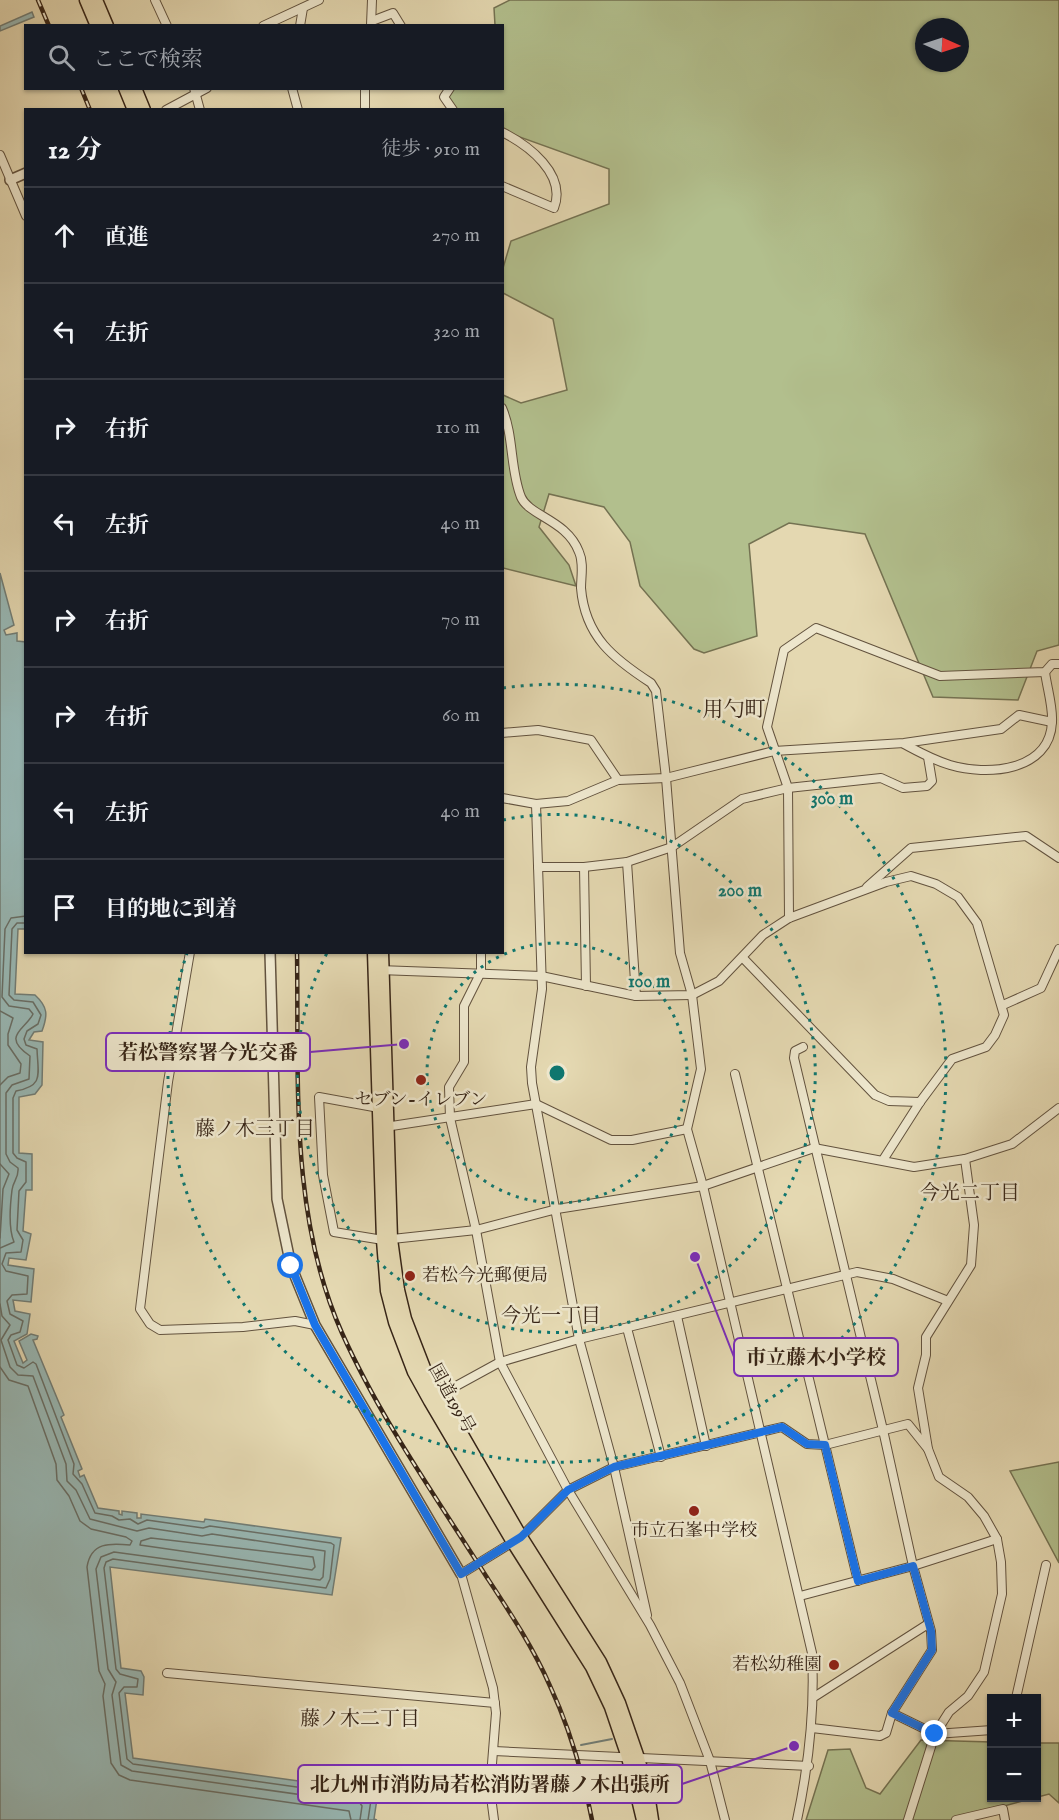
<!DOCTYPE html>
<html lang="ja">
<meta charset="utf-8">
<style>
:root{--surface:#171b24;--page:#242831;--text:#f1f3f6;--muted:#9ea1a6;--line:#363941}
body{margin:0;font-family:"IM FELL English","Noto Serif JP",serif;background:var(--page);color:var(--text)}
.controls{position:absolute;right:18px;bottom:18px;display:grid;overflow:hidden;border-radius:0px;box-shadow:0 2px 4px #0004}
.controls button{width:54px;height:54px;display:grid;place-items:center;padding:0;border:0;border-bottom:2px solid var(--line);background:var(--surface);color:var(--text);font:30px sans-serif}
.compass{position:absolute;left:915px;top:18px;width:54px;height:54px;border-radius:50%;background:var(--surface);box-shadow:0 2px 4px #0004;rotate:93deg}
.stop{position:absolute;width:18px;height:18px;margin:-14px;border:4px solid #1a73e8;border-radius:50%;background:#fff}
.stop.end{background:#1a73e8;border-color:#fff;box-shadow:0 2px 6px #0008}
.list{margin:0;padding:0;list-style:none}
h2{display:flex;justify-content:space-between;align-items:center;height:78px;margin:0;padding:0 24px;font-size:26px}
h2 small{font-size:20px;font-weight:400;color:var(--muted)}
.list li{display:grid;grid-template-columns:39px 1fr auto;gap:18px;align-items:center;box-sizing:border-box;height:96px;padding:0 24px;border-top:2px solid var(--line)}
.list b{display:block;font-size:22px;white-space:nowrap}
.list em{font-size:20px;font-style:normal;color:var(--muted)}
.icon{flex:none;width:33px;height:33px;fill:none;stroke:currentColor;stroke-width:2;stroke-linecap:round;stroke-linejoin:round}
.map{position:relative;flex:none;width:1059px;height:1820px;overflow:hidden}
.search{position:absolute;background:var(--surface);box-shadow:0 2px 4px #0004;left:24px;top:24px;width:480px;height:66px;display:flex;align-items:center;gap:15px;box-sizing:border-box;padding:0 21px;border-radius:0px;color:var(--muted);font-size:22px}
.panel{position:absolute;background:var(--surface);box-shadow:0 2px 4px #0004;left:24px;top:108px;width:480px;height:846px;border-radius:0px}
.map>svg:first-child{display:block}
.green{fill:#b2bf8d;stroke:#747252;stroke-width:1.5;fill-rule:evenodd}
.water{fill:#98b8b5;stroke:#717d76;stroke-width:1.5}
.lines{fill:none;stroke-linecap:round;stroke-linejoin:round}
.shore{stroke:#686e66;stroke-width:1.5}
.stream{stroke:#717d76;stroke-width:2}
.minor-casing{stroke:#62523e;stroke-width:10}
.tertiary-casing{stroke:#62523e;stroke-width:12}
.trunk-casing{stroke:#372517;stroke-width:15}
.minor{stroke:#ede6cc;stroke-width:8}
.tertiary{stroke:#ede6cc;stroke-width:9}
.trunk{stroke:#e4d8b1;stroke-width:12}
.rail-casing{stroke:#372517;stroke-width:4.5}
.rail{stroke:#ede6cc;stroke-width:2;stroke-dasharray:7;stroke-linecap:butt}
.route{stroke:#1a73e8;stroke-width:8}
.ring{fill:none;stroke:#0f766e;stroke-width:3;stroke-dasharray:3 6}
.poi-dot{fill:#8f2418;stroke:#ede6cc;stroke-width:2}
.labels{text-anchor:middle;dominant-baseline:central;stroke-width:5;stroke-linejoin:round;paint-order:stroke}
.poi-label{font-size:18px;fill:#372517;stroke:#ede6cc}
.street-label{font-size:18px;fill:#372517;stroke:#ede6cc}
.neighbourhood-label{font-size:20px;fill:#372517;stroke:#ede6cc}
.quarter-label{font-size:21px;fill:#372517;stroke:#ede6cc}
.centre{fill:#0f766e;stroke:#ede6cc;stroke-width:3}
.ring-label{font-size:18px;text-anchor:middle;font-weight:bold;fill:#0f766e;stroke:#ede6cc;stroke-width:5;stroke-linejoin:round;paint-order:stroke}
.leader{fill:none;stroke:#7b2cbf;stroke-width:2}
.callout-dot{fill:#7b2cbf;stroke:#ede6cc;stroke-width:2}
.callout{fill:#ede6cc;stroke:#7b2cbf;stroke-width:2}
.callout-label{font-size:20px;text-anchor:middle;font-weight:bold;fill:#372517}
</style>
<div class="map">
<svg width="1059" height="1820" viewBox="0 0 1059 1820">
<rect width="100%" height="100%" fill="#e4d8b1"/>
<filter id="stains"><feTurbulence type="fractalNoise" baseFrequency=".00333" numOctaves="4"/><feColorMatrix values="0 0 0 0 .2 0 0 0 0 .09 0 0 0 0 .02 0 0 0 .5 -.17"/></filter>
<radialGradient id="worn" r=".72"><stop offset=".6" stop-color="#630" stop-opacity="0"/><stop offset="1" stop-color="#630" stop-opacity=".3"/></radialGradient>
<g class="green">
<path d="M510 0H1059V645L1037 651 1018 700 933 697 865 534 789 523 749 544 757 636 704 653 694 649 640 586 630 542 604 507 549 494 539 527 569 565 576 586 503 568V395L521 403 567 390 553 319 503 293V268L511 241 609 204V169L503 131 502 110 452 109 443 89 502 88V26L495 25 494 8ZM924 27H960V63H924Z"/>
<polygon points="1059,1462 1059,1563 1010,1471"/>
<polygon points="921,1740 991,1742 992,1798 1036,1798 1037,1743 1059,1743 1059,1803 1049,1794 952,1820 806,1820 828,1750 850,1749 866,1788 880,1794"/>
</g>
<g class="water">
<polygon points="32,12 34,17 0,31 0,26"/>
<path d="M0 573 14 625 4 630 6 635 17 633V641L26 642V929H18L15 994 35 995C48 1007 48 1015 42 1031L34 1032 29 1040 43 1042 42 1085 35 1094 19 1097V1153L32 1154V1190H26L23 1231 31 1234 26 1260 9 1258 8 1265 34 1269 31 1302 13 1300 15 1311 30 1314 27 1334 14 1341 23 1363 27 1360 19 1341 31 1334 38 1336 37 1339 33 1340 64 1415 61 1417 82 1469 78 1471 80 1477 84 1475 98 1508 119 1511V1514L122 1515V1511L137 1513V1518H141V1514L204 1522 205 1519 341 1538 332 1595 110 1567 121 1668 141 1671 144 1677 143 1695 125 1693 133 1758 378 1792 374 1819 377 1820H0Z"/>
</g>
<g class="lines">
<g class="shore">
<path d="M26 923H17L12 929 9 995 14 1000 33 1002 41 1015 38 1024 27 1031 24 1039 26 1045 37 1049C38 1075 44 1086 16 1091L13 1098V1153L17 1158 26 1162V1182L19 1191 17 1230 23 1240 21 1252 6 1253 2 1264 6 1271 28 1276 27 1294 12 1295 7 1301 10 1314 23 1321 20 1332 11 1335 8 1340 17 1365 24 1368 33 1362 36 1364 74 1464 73 1474 82 1484 95 1513 112 1516 119 1520 130 1519 138 1524 147 1520 203 1528 210 1526 331 1543 334 1545 330 1579 326 1588 113 1559 106 1562 104 1568 116 1669 120 1674 138 1679 137 1687H124L119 1693 127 1759 133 1764 368 1797 371 1800 368 1820"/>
<polyline points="0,1011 13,1018 8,1034 8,1045 21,1064 20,1073 8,1077 0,1085"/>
<polyline points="0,1164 9,1174 3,1189 0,1238"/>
<path d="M0 1248 14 1242C8 1228 10 1206 12 1190 13 1181 19 1178 18 1168L10 1162 6 1154V1093L12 1085 29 1079 30 1056C0 1036 26 1029 33 1014L29 1009 9 1006 2 997 5 929 11 918 26 916"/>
<polyline points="0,1304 2,1316 10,1325 1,1340 10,1367 18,1375 33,1376 66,1464 67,1481 76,1490 90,1519 137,1531 149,1528 202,1536 212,1534 325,1551 323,1577 320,1580 114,1552 101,1557 96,1569 108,1669 116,1682 112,1695 121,1765 132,1771 360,1803 362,1806 360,1820"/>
<path d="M0 1367 9 1380 28 1386 56 1464 57 1480 69 1496 80 1521 91 1529 126 1537 132 1541 130 1545C110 1543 91 1542 87 1567L99 1671 105 1684 103 1696 111 1763 119 1775 130 1780 349 1811 351 1820"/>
<polygon points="151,1538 313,1557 315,1567 312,1570 140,1545 141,1541"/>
</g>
<polyline class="stream" points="581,1745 612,1739"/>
<g class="minor-casing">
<g id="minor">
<polyline points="155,0 167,26"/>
<polyline points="372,21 393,13 401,26"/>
<polyline points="371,25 372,0"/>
<polyline points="263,26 319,0"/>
<polyline points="300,26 303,8"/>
<polyline points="194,88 200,110"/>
<polyline points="292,88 298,110"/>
<polyline points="450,88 444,97 453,110"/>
<polyline points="166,110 207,88"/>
<polyline points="365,110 365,88"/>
<path d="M502 132C528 145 567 174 554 208L502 186"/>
<polyline points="0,155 26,216"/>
<path d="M502 408C514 436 510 470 521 497 529 516 567 520 579 552 584 563 581 577 581 588 585 637 614 659 651 683L656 691 666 778 680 953 692 995 701 1069 687 1129 703 1186 812 1653C815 1710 809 1764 797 1820"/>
<polyline points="502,733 538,730 591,740 618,780"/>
<path d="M904 744C919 752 933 760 950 765 986 776 1050 772 1052 722 1053 706 1047 688 1045 672"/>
<polyline points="502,798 536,804 568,801 618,780 666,778 774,751 904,743 1001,729 1019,715 1052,722"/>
<polyline points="536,804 542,989 531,1067 532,1083 579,1339 614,1467 647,1615"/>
<polyline points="627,862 636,996"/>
<polyline points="538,867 584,867 627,862 672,847 742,799 788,788 881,778 903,788 927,786 932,781 928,757"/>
<polyline points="584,867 586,986"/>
<polyline points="867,887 911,848 1026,836 1059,858"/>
<polyline points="789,918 788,788 767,727 784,650 816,628 940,676 1045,672 1052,664 1059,664"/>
<polyline points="190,952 168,1082 140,1309 150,1324 160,1330 243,1327 295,1321 315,1325"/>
<polyline points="481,952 481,972 464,1006 464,1062 449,1087 450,1118 476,1230 500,1362 568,1490 650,1625 680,1683 710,1761 725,1820"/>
<polyline points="743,958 875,1095 889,1101 920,1102"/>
<polyline points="379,970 541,976 636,996 692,995 719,981 763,935 789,918 886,882 911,876 936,884 958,897 977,923 1004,1015 995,1035 986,1047 952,1059 920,1102 883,1160"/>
<polyline points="1003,1005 1041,988 1059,949"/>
<polyline points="803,1047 795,1051 794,1058 883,1430 913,1566 931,1631 932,1650 892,1713 886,1733 880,1736 812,1728"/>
<polyline points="735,1074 858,1581"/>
<polyline points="379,1108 319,1097 323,1175 334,1232 383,1240 476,1230 557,1209 703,1186 814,1148 914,1167 965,1159 1012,1144 1059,1108"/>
<polyline points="385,1127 536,1104 611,1140 632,1140 687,1129"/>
<polyline points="677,1316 706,1446"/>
<polyline points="627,1328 661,1457"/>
<polyline points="809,1372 865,1358"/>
<polyline points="436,1397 500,1362 579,1339 857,1272 893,1279 948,1301"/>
<polyline points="800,1596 913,1566 997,1539"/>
<polyline points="167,1673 495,1703"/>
<polyline points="814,1697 928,1624"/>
<polyline points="1016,1698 1046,1565"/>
<polyline points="892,1713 935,1734 992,1730"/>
<polyline points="494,1751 809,1766"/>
<polyline points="494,1820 490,1789 496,1713 493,1688 461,1574 521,1537 568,1490 614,1467 782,1427 807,1444 825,1445 908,1424 928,1449"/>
<polyline points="908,1820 935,1734 949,1712 968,1696 984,1672 1002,1594 1001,1562 997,1539 984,1516 968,1497 939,1477 928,1449 918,1388 926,1355 926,1337 971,1265 974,1225 965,1159"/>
<polyline points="956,1820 1003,1809 1005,1820"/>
</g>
</g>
<g class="tertiary-casing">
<g id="tertiary">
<polyline points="10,180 26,173"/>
<polyline points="270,952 277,1199 291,1266 315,1325 461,1574"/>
</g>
</g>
<g class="trunk-casing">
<g id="trunk">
<polyline points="86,0 97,26"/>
<polyline points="96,0 107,26"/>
<polyline points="125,88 134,110"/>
<polyline points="135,88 144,110"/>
<polyline points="374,952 383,1240 387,1291 395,1322 414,1372 430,1401 513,1542 592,1667 611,1707 628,1757 643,1820"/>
<polyline points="382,952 391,1239 398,1290 405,1319 424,1368 439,1395 521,1537 600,1662 619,1703 638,1758 648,1794 652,1820"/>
</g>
</g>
<use href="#minor" class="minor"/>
<use href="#tertiary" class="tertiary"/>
<use href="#trunk" class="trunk"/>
<g class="rail-casing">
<g id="rail">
<polyline points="38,0 49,26"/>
<polyline points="81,88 90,110"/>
<path d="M297 952C299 1080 289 1214 342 1333 380 1418 436 1497 486 1576 509 1611 533 1647 550 1686 570 1729 583 1774 592 1820"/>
</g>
</g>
<use href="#rail" class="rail"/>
</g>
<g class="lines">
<polyline class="route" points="291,1266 315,1325 461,1574 521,1537 568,1490 614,1467 782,1427 807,1444 825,1445 858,1581 913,1566 931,1631 932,1650 892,1713 935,1734"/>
</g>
<g class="ring">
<circle cx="557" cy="1073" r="130"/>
<path d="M503 820A259 259 0 1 1 327 953"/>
<path d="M503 688A389 389 0 1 1 187 953"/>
</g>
<g class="poi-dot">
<circle cx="421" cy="1080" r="6"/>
<circle cx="410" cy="1276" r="6"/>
<circle cx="694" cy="1511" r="6"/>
<circle cx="834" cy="1665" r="6"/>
</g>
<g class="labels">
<g class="poi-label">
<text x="421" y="1100">セブン-イレブン</text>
<text x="422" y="1276" text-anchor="start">若松今光郵便局</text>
<text x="694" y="1531">市立石峯中学校</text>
<text x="822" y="1665" text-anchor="end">若松幼稚園</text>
</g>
<g class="street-label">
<text transform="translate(451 1399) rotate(61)">国道199号</text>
</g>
<g class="neighbourhood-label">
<text x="255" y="1129">藤ノ木三丁目</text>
<text x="970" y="1193">今光二丁目</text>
<text x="551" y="1316">今光一丁目</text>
<text x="360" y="1719">藤ノ木二丁目</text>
</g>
<g class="quarter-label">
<text x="734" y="710">用勺町</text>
</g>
</g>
<circle cx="557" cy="1073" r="9" class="centre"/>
<g class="ring-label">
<text x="832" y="804">300 m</text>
<text x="740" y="896">200 m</text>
<text x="649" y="987">100 m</text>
</g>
<path class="leader" d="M404 1044L310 1052M695 1257L734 1357M794 1746L682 1784"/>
<g class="callout-dot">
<circle cx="404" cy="1044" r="6"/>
<circle cx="695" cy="1257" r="6"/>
<circle cx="794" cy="1746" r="6"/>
</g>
<g class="callout">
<rect x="106" y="1033" width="204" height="38" rx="6"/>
<rect x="734" y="1338" width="164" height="38" rx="6"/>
<rect x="298" y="1765" width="384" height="38" rx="6"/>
</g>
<g class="callout-label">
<text x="208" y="1059">若松警察署今光交番</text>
<text x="816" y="1364">市立藤木小学校</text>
<text x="490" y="1791">北九州市消防局若松消防署藤ノ木出張所</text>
</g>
<rect width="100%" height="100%" filter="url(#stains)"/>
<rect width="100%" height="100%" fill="url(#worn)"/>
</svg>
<div class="controls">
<button>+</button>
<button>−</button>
</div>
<svg class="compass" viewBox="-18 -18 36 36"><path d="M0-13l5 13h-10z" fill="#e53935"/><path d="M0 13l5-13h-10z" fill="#9ea1a6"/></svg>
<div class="stop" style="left:291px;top:1266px"></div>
<div class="stop end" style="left:935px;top:1734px"></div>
<div class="search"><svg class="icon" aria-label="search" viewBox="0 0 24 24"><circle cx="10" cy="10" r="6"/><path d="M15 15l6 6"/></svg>ここで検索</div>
<section class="panel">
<h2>12 分<small>徒歩 · 910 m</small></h2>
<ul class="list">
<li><svg class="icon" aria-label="ahead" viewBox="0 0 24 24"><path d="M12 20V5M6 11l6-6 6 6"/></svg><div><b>直進</b></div><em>270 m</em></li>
<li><svg class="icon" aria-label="left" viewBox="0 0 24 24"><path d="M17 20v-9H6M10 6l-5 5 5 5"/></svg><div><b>左折</b></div><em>320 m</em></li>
<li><svg class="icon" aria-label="right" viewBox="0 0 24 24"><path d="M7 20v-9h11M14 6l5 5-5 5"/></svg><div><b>右折</b></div><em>110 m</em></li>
<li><svg class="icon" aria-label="left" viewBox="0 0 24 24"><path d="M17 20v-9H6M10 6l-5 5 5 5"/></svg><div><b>左折</b></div><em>40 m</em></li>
<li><svg class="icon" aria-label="right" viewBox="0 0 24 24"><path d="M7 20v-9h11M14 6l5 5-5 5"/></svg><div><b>右折</b></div><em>70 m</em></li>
<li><svg class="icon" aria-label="right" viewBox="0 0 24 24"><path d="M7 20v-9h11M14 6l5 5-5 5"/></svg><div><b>右折</b></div><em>60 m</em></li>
<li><svg class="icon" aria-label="left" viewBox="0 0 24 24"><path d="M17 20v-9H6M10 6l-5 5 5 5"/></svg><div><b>左折</b></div><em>40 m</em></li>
<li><svg class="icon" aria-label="arrive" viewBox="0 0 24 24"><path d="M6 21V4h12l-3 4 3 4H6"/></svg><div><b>目的地に到着</b></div></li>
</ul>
</section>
</div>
